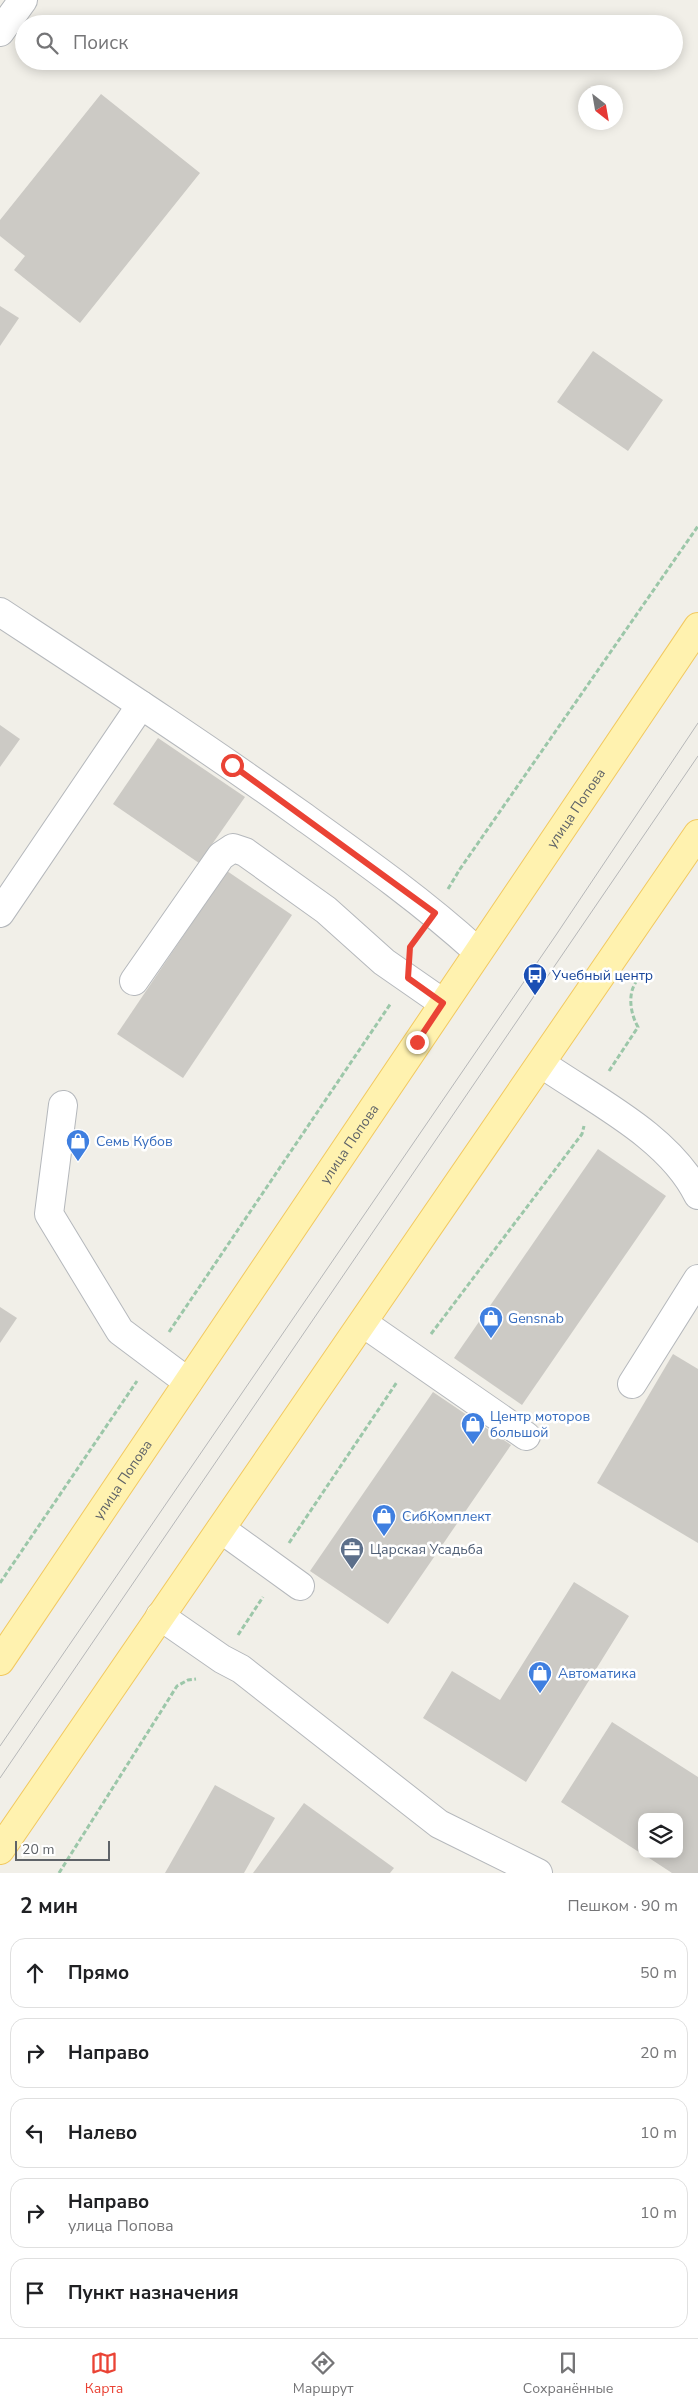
<!DOCTYPE html>
<html lang="ru">
<meta charset="utf-8">
<style>
:root{--surface:#fff;--page:#f2f2f2;--text:#202124;--muted:#757577;--line:#e0e0e0;--accent:#ea4335}
body{margin:0;font-family:"Nunito Sans",sans-serif;background:var(--page);color:var(--text)}
.controls{position:absolute;right:15px;bottom:15px;display:grid;overflow:hidden;border-radius:10px;box-shadow:0 2px 12px #0003}
.controls button{width:45px;height:45px;display:grid;place-items:center;padding:0;border:0;border-bottom:1px solid var(--line);background:var(--surface);color:var(--text);font:25px sans-serif}
.compass{position:absolute;left:578px;top:85px;width:45px;height:45px;border-radius:50%;background:var(--surface);box-shadow:0 2px 12px #0003;rotate:149deg}
.scale{position:absolute;left:15px;bottom:12px;width:95px;box-sizing:border-box;padding-left:5px;border:2px solid #5f6368;border-top:0;font-size:14px;line-height:18px;white-space:nowrap;color:#5f6368;-webkit-text-stroke:4px #fff;paint-order:stroke}
.stop{position:absolute;width:15px;height:15px;margin:-11px;border:4px solid #ea4335;border-radius:50%;background:#fff}
.stop.end{background:#ea4335;border-color:#fff;box-shadow:0 1px 5px #0008}
.list{margin:0;padding:0;list-style:none}
h2{display:flex;justify-content:space-between;align-items:center;height:65px;margin:0;padding:0 20px;font-size:21px}
h2 small{font-size:16px;font-weight:400;color:var(--muted)}
.list li{display:grid;grid-template-columns:32px 1fr auto;gap:15px;align-items:center;box-sizing:border-box;height:70px;margin:0 10px 10px;padding:0 10px;border:1px solid var(--line);border-radius:15px}
.list b{display:block;font-size:19px;white-space:nowrap}
.list p{margin:0;font-size:16px;white-space:nowrap;color:var(--muted)}
.list em{font-size:16px;font-style:normal;color:var(--muted)}
.icon{flex:none;width:28px;height:28px;fill:none;stroke:currentColor;stroke-width:2;stroke-linecap:round;stroke-linejoin:round}
.map{position:relative;flex:none;width:698px;height:1873px;overflow:hidden}
.search{position:absolute;background:var(--surface);box-shadow:0 2px 12px #0003;left:15px;right:15px;top:15px;height:55px;display:flex;align-items:center;gap:12px;box-sizing:border-box;padding:0 18px;border-radius:28px;color:var(--muted);font-size:19px}
.sheet{height:465px;background:var(--surface)}
nav{display:flex;justify-content:space-around;align-items:center;box-sizing:border-box;height:70px;border-top:1px solid var(--line);background:var(--surface);font-size:14px;color:var(--muted)}
nav a{display:grid;justify-items:center;gap:2px}
nav .on{color:var(--accent)}
.map>svg:first-child{display:block}
.building{fill:#cccac5}
.lines{fill:none;stroke-linecap:round;stroke-linejoin:round}
.minor-casing{stroke:#b5b8bc;stroke-width:30}
.major-casing{stroke:#f2c960;stroke-width:30}
.path{stroke:#9cc7a9;stroke-width:3;stroke-dasharray:5 2.5;stroke-linecap:butt}
.minor{stroke:#fff;stroke-width:28}
.major{stroke:#fff2af;stroke-width:28}
.tram{stroke:#b6b7b8;stroke-width:1}
.route{stroke:#ea4335;stroke-width:6}
.labels{text-anchor:middle;dominant-baseline:central;stroke-width:5;stroke-linejoin:round;paint-order:stroke}
.street-label{font-size:14px;fill:#5f6368;stroke:#fff}
.transit-label{font-size:14px;fill:#164399;stroke:#fff;text-anchor:start}
.shop-label{font-size:14px;fill:#366cbe;stroke:#fff;text-anchor:start}
.service-label{font-size:14px;fill:#4e5e75;stroke:#fff;text-anchor:start}
</style>
<div class="map">
<svg width="698" height="1873" viewBox="0 0 698 1873">
<rect width="100%" height="100%" fill="#f1efe8"/>
<g class="building">
<polygon points="101,94 200,173 80,323 14,270 25,256 0,236 0,220"/>
<polygon points="0,306 19,318 0,346"/>
<polygon points="593,351 663,400 628,451 557,402"/>
<polygon points="0,725 20,739 0,767"/>
<polygon points="158,738 245,797 199,863 113,804"/>
<polygon points="227,871 292,915 183,1078 117,1034"/>
<polygon points="598,1149 666,1196 522,1405 454,1358"/>
<polygon points="0,1307 17,1318 0,1343"/>
<polygon points="673,1354 698,1369 698,1543 597,1483"/>
<polygon points="433,1392 511,1445 388,1624 310,1571"/>
<polygon points="574,1582 629,1616 526,1782 423,1718 452,1671 500,1700"/>
<polygon points="612,1722 698,1777 698,1873 672,1873 643,1854 679,1854 679,1817 642,1817 642,1854 561,1802"/>
<polygon points="215,1785 275,1818 244,1873 165,1873"/>
<polygon points="304,1803 394,1868 390,1873 253,1873"/>
</g>
<g class="lines">
<g class="minor-casing">
<g id="minor">
<polyline points="0,32 23,0"/>
<path d="M0 612C102 679 205 746 304 817 364 860 423 902 477 951"/>
<polyline points="0,913 141,705"/>
<polyline points="134,981 221,856 233,848 245,852 326,910 384,962 443,1003"/>
<path d="M542 1064C594 1100 670 1137 698 1195"/>
<polyline points="63,1105 49,1214 120,1331 188,1382"/>
<polyline points="363,1323 526,1436"/>
<polyline points="632,1384 698,1279"/>
<polyline points="221,1529 300,1586"/>
<polyline points="160,1616 222,1659 241,1669 439,1824 538,1873"/>
</g>
</g>
<g class="major-casing">
<g id="major">
<path id="s1" d="M0 1661 698 627"/>
<polyline points="0,1850 698,834"/>
</g>
</g>
<g class="path">
<polyline points="448,889 460,869 698,526"/>
<path d="M609 1071 638 1027C631 1015 627 995 636 982"/>
<polyline points="169,1332 391,1003"/>
<polyline points="431,1334 582,1134 584,1126"/>
<polyline points="289,1543 397,1382"/>
<polyline points="0,1583 137,1381"/>
<polyline points="238,1635 263,1597"/>
<polyline points="59,1873 177,1686 188,1680 196,1679"/>
</g>
<use href="#minor" class="minor"/>
<use href="#major" class="major"/>
<g class="tram">
<polyline points="0,1746 556,935 698,723"/>
<polyline points="0,1778 698,756"/>
</g>
</g>
<g class="lines">
<polyline class="route" points="232,765 435,913 410,947 408,978 443,1003 417,1042"/>
</g>
<defs>
<g id="bus-pin" transform="scale(1.25)"><path d="M0 17L-7.5 6A9.5 9.5 0 1 1 7.5 6Z" fill="#1a4fb4" stroke="#fff"/><path d="M-5-6H5V4H4V6H2V4H-2V6H-4V4H-5ZM-3.5-4V0h7V-4ZM-3.5 1.2v1.5H-2V1.2ZM2 1.2v1.5H3.5V1.2Z" fill="#fff"/></g>
<g id="shop-pin" transform="scale(1.25)"><path d="M0 17L-7.5 6A9.5 9.5 0 1 1 7.5 6Z" fill="#3f7fe0" stroke="#fff"/><path d="M-5-2.5h2.3a2.7 3.5 0 0 1 5.4 0H5L5.5 6h-11ZM-1.5-2.5h3a1.5 2.3 0 0 0-3 0Z" fill="#fff"/></g>
<g id="office-pin" transform="scale(1.25)"><path d="M0 17L-7.5 6A9.5 9.5 0 1 1 7.5 6Z" fill="#5c6f8a" stroke="#fff"/><path d="M-6-3h4V-5.5h4V-3h4V5H-6ZM-1-4.5V-3h2v-1.5ZM-6 0V1H6V0Z" fill="#fff"/></g>
</defs>
<g fill-rule="evenodd">
<use href="#bus-pin" x="535" y="975"/>
<use href="#shop-pin" x="78" y="1141"/>
<use href="#shop-pin" x="491" y="1318"/>
<use href="#shop-pin" x="473" y="1424"/>
<use href="#shop-pin" x="384" y="1516"/>
<use href="#office-pin" x="352" y="1549"/>
<use href="#shop-pin" x="540" y="1673"/>
</g>
<g class="labels">
<g class="street-label">
<text stroke="none"><textPath href="#s1" startOffset="1029">улица Попова</textPath></text>
<text stroke="none"><textPath href="#s1" startOffset="624">улица Попова</textPath></text>
<text stroke="none"><textPath href="#s1" startOffset="219">улица Попова</textPath></text>
</g>
<g class="transit-label">
<text x="552" y="975">Учебный центр</text>
</g>
<g class="shop-label">
<text x="96" y="1141">Семь Кубов</text>
<text x="508" y="1318">Gensnab</text>
<text x="490" y="1416">Центр моторов<tspan x="490" dy="16">большой</tspan></text>
<text x="402" y="1516">СибКомплект</text>
<text x="558" y="1673">Автоматика</text>
</g>
<g class="service-label">
<text x="370" y="1549">Царская Усадьба</text>
</g>
</g>
</svg>
<div class="controls">
<button><svg class="icon" aria-label="layers" viewBox="0 0 24 24"><path d="M12 4l9 5-9 5-9-5zM3 14l9 5 9-5"/></svg></button>
</div>
<svg class="compass" viewBox="-18 -18 36 36"><path d="M0-13l5 13h-10z" fill="#e53935"/><path d="M0 13l5-13h-10z" fill="#757577"/></svg>
<div class="scale">20 m</div>
<div class="stop" style="left:232px;top:765px"></div>
<div class="stop end" style="left:417px;top:1042px"></div>
<div class="search"><svg class="icon" aria-label="search" viewBox="0 0 24 24"><circle cx="10" cy="10" r="6"/><path d="M15 15l6 6"/></svg>Поиск</div>
</div>
<section class="sheet">
<h2>2 мин<small>Пешком · 90 m</small></h2>
<ul class="list">
<li><svg class="icon" aria-label="ahead" viewBox="0 0 24 24"><path d="M12 20V5M6 11l6-6 6 6"/></svg><div><b>Прямо</b></div><em>50 m</em></li>
<li><svg class="icon" aria-label="right" viewBox="0 0 24 24"><path d="M7 20v-9h11M14 6l5 5-5 5"/></svg><div><b>Направо</b></div><em>20 m</em></li>
<li><svg class="icon" aria-label="left" viewBox="0 0 24 24"><path d="M17 20v-9H6M10 6l-5 5 5 5"/></svg><div><b>Налево</b></div><em>10 m</em></li>
<li><svg class="icon" aria-label="right" viewBox="0 0 24 24"><path d="M7 20v-9h11M14 6l5 5-5 5"/></svg><div><b>Направо</b><p>улица Попова</p></div><em>10 m</em></li>
<li><svg class="icon" aria-label="arrive" viewBox="0 0 24 24"><path d="M6 21V4h12l-3 4 3 4H6"/></svg><div><b>Пункт назначения</b></div></li>
</ul>
</section>
<nav>
<a class="on"><svg class="icon" aria-label="map" viewBox="0 0 24 24"><path d="M3 6l6-2 6 2 6-2v14l-6 2-6-2-6 2zM9 4v14M15 6v14"/></svg>Карта</a>
<a><svg class="icon" aria-label="directions" viewBox="0 0 24 24"><path d="M12 3l9 9-9 9-9-9zM9 14v-3h6M13 9l2 2-2 2"/></svg>Маршрут</a>
<a><svg class="icon" aria-label="saved" viewBox="0 0 24 24"><path d="M7 4h10v16l-5-4-5 4z"/></svg>Сохранённые</a>
</nav>
